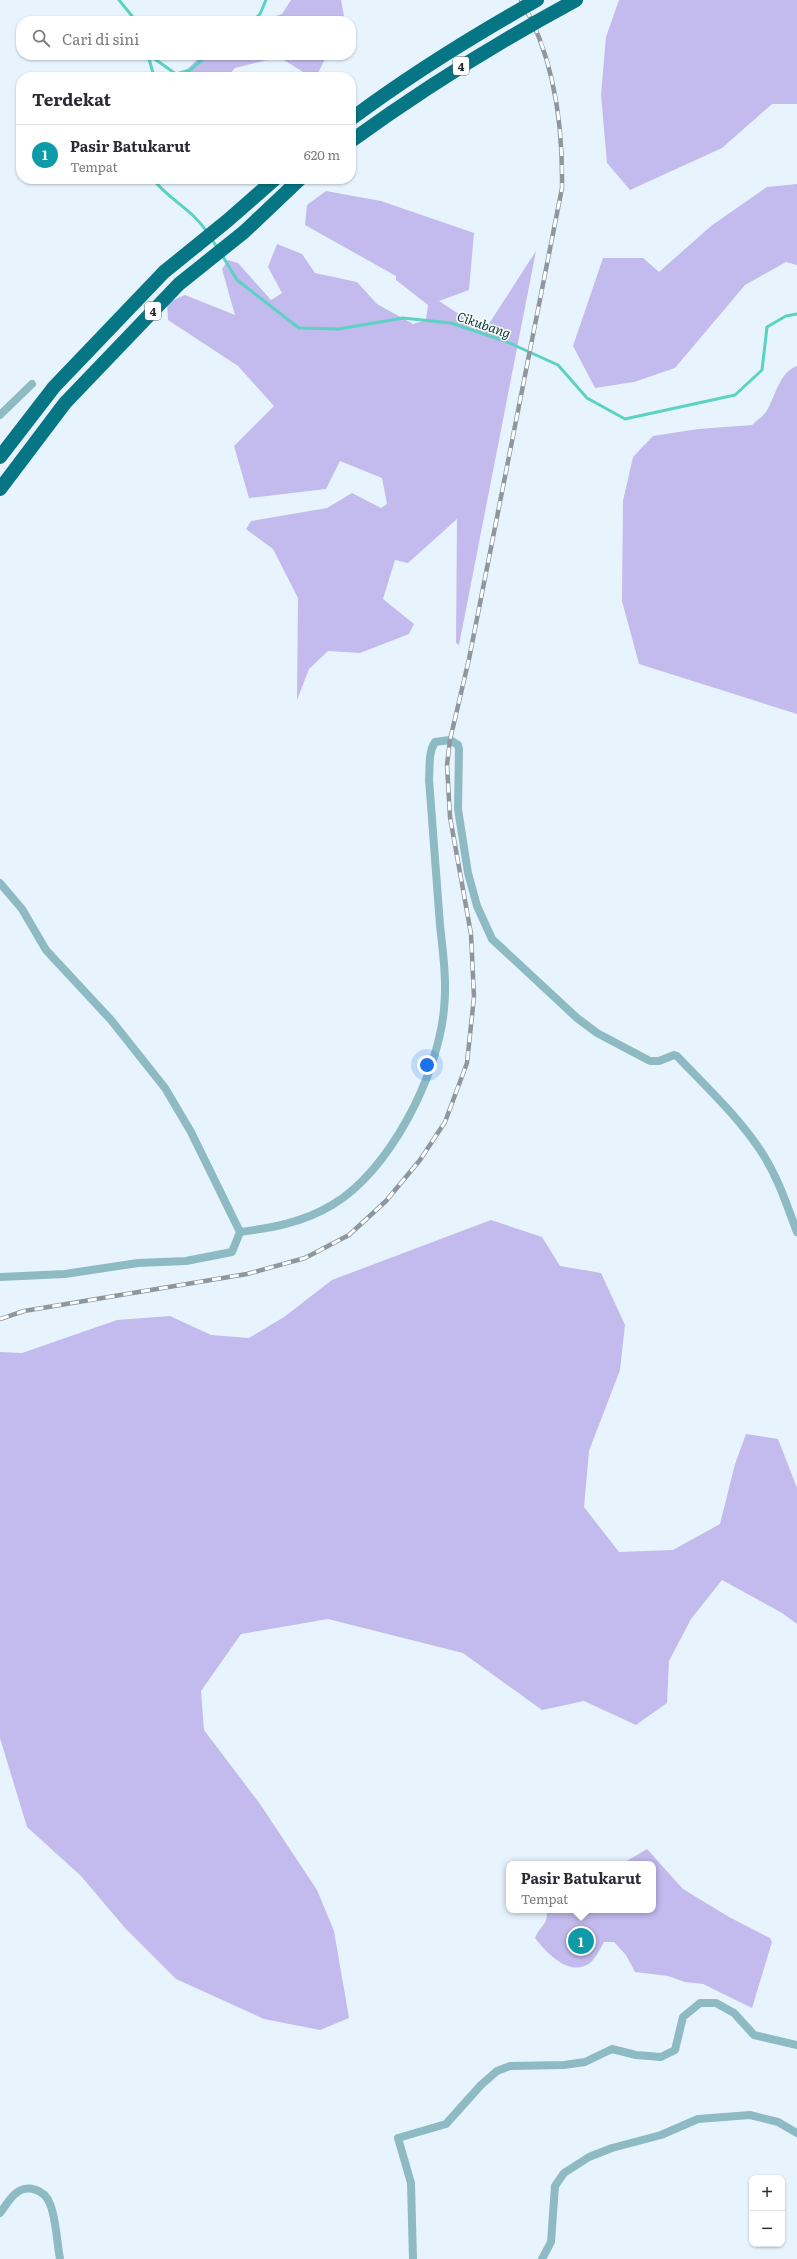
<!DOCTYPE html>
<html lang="id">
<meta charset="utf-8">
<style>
:root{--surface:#fff;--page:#f2f2f3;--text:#2b2b33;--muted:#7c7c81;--line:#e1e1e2;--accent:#cd3d55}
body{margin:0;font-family:Literata,serif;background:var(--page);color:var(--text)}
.controls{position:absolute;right:12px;bottom:12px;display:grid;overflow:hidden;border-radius:8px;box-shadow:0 1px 3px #0004}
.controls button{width:36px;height:36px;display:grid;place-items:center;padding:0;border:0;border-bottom:1px solid var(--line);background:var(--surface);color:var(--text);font:20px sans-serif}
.you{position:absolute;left:427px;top:1065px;width:14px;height:14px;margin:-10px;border:3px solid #fff;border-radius:50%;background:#1a73e8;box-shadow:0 0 0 6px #1a73e833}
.badge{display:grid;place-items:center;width:26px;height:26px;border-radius:50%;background:var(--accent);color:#fff;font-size:13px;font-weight:700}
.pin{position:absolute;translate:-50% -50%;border:2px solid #fff;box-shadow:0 1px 4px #0006}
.popup{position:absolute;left:506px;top:1861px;width:150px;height:52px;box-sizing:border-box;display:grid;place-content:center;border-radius:8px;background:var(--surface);filter:drop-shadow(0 1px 3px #0005);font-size:13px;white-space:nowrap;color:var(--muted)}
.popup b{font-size:15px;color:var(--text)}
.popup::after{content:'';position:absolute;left:50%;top:100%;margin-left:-8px;border:8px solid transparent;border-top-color:var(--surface)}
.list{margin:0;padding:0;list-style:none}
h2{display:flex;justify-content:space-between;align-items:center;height:52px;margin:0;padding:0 16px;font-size:17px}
h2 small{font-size:13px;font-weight:400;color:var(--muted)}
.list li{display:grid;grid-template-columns:26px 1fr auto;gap:12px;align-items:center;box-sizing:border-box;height:60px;padding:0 16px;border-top:1px solid var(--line)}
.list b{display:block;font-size:15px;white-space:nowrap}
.list p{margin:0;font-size:13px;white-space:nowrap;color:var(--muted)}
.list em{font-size:13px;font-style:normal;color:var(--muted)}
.icon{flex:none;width:22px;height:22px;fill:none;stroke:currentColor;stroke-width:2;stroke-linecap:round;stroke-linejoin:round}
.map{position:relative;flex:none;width:797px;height:2259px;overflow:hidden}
.search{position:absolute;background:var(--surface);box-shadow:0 1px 3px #0004;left:16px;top:16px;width:340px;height:44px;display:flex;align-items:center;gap:10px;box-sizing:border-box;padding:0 14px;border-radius:16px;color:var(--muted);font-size:15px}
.panel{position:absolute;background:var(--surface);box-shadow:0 1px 3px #0004;left:16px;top:72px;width:340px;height:112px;border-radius:16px}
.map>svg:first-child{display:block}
.green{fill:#c3baee}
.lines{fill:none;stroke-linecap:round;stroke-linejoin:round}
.stream{stroke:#5bd2c2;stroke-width:3}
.street{stroke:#8dbac3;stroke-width:8}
.highway{stroke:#067584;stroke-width:14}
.rail-casing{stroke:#8e979e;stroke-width:4.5}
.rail{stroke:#fff;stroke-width:3;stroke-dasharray:9;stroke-linecap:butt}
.highway-bridge{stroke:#067584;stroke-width:14}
.labels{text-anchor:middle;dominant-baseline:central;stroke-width:3;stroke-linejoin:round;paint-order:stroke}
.shield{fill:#fff;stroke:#64686b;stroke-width:1}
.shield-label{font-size:11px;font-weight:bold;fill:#21272b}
.water-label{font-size:13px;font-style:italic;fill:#003b34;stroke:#fff}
</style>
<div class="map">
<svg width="797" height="2259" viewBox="0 0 797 2259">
<rect width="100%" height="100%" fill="#e8f4fd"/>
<g class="green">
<polygon points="291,0 341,0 345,21 261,21 282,14"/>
<polygon points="619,0 797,0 797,104 772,104 722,148 630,190 607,163 601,95 606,37"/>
<polygon points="202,55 327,55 316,77 311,77 279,57 235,68 227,77 179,77"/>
<polygon points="797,184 797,265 786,262 745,285 675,368 634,382 595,388 573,346 603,258 643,258 659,272 711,226 767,187"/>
<polygon points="326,191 381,201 474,233 469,290 439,301 462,316 472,328 485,330 536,251 459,645 456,643 457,519 408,563 395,560 383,599 414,624 409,634 360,653 328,651 309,669 297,700 298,598 273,549 246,529 251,521 327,508 352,493 381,508 387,504 382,478 340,461 326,489 249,498 234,446 274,406 238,366 168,320 167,303 185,295 235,315 222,269 228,260 238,263 271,300 282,293 268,267 277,244 302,254 315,273 357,282 377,304 413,324 426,320 428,305 396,280 396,276 305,225 307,205"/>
<path d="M797 366V714L639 664 622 601 623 501 633 457 653 436 698 429 752 425C756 421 762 417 766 412 775 398 779 372 797 366Z"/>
<polygon points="491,1220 542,1237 560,1266 601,1273 625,1325 620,1370 589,1451 584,1507 619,1552 673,1550 720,1524 735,1464 746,1434 778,1439 797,1488 797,1624 782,1613 722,1580 691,1619 669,1661 667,1703 636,1725 584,1701 542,1710 463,1653 328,1619 241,1634 201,1691 204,1730 260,1804 317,1890 334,1931 349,2018 320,2030 264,2019 176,1979 125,1928 81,1876 27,1827 0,1738 0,1352 22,1353 117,1320 170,1316 211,1335 249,1338 284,1317 332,1280"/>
<path d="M647 1849 683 1889 729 1917 770 1938 772 1942 752 2008 703 1984 685 1982 668 1976 635 1972 626 1955 614 1942H604C600 1949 596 1958 590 1963 569 1978 546 1952 535 1938 539 1927 550 1923 546 1910H653V1864H622Z"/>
</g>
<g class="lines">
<g class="stream">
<polyline points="119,0 136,21"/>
<polyline points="253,21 260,14 266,0"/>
<polyline points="148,55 154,77"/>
<polyline points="149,55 176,74 190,70 208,55"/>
<path d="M153 179C168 199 193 210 207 232"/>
<polyline points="211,238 218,249"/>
<polyline points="222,255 237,280 299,328 339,329 403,318 451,323 505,341 558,365 587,398 625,419 735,395 762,370 767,327 786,316 797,314"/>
</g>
<g class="street">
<polyline points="0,415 32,384"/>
<polyline points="0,883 22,909 46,950 111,1020 165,1088 191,1132 240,1232 232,1252 186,1261 138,1263 65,1274 0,1277"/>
<path d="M240 1232C272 1228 304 1222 332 1205 390 1171 438 1075 444 1009 447 981 443 953 440 925 436 876 433 828 429 780 430 767 428 753 435 742L450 740 458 745 459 749 458 809 468 873 477 906 492 939 577 1018 597 1033 650 1061H659L674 1055 677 1056C707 1088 741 1119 764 1156 779 1180 787 1206 797 1232"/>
<path d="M0 2213C5 2207 9 2199 15 2194 27 2183 45 2190 50 2204 56 2218 57 2243 60 2259"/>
<polyline points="413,2259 411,2183 398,2138 446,2124 481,2085 497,2071 510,2066 564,2065 585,2062 612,2049 636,2055 661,2057 675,2050 683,2017 700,2003 716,2003 734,2013 754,2035 797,2045"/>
<polyline points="542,2259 551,2242 555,2186 564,2173 589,2157 612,2148 661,2135 698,2119 750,2115 778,2122 797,2133"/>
</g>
<g class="highway">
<polyline points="0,457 54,387 164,272 227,221 275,179"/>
<polyline points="0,489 65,403 179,284 244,232 300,179"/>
</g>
<g class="rail-casing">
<path id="rail" d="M0 1319 24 1311 247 1274 305 1258 349 1235 386 1201 420 1160 445 1122 467 1063 474 997 471 934 450 817 447 765 450 740 469 659 562 188C563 124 554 56 521 0"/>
</g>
<use href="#rail" class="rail"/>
<g class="highway-bridge">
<path d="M351 119C410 75 473 36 537 0"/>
<path d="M351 141C423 89 498 42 576 0"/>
</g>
</g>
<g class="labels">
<g class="shield">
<rect x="453" y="57" width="16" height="18" rx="3"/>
<rect x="145" y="302" width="16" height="18" rx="3"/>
</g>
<g class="shield-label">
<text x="461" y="66">4</text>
<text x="153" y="311">4</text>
</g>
<g class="water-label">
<text transform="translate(484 324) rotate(19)">Cikubang</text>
</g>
</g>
</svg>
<div class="controls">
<button>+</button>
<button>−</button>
</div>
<div class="you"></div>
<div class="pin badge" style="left:581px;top:1941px;background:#0f9aa8">1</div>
<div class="popup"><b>Pasir Batukarut</b>Tempat</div>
<div class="search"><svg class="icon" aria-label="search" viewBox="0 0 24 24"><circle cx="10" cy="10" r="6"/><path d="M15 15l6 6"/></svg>Cari di sini</div>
<section class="panel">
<h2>Terdekat<small></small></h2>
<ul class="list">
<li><span class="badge" style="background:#0f9aa8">1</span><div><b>Pasir Batukarut</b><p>Tempat</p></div><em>620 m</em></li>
</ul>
</section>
</div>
